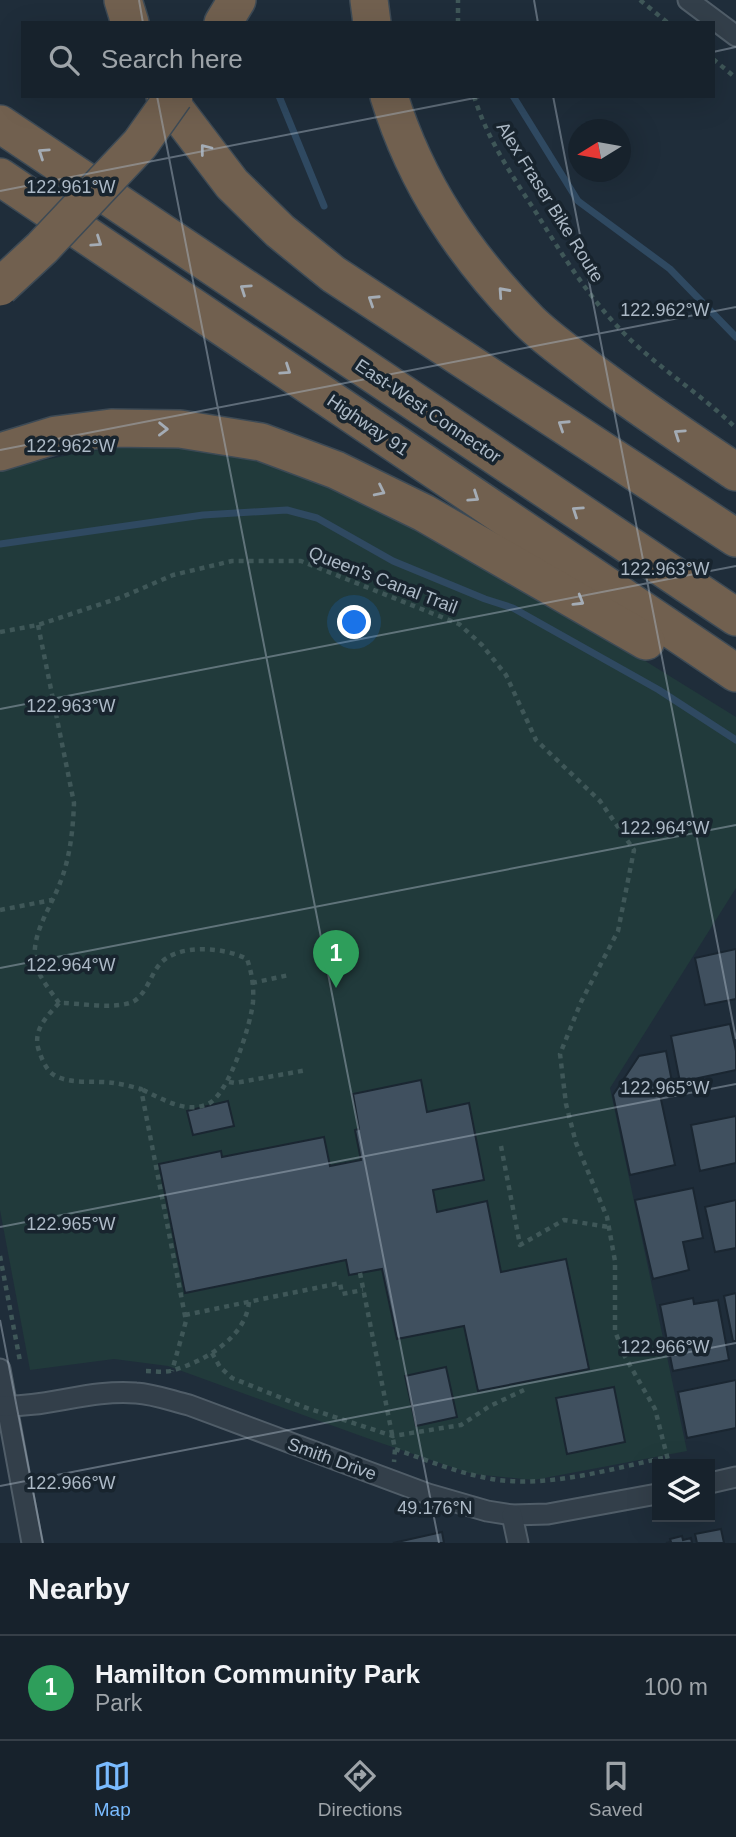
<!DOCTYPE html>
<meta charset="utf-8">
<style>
:root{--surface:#17222c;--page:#202a34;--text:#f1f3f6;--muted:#9ea4a9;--line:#363f48;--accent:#7abbff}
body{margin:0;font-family:Helvetica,sans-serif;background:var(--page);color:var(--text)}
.controls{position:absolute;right:21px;bottom:21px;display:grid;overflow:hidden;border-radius:0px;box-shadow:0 7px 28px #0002}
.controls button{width:63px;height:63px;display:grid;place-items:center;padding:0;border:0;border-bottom:2px solid var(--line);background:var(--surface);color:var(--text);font:35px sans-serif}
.compass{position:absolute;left:568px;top:119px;width:63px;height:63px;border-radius:50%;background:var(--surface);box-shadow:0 7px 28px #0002;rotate:259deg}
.you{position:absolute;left:355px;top:623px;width:24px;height:24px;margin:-18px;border:5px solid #fff;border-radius:50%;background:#1a73e8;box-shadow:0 0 0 10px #1a73e833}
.badge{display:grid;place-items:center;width:46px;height:46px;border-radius:50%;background:var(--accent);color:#fff;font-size:23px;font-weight:700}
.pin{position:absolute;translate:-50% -58px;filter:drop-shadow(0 2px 4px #0008)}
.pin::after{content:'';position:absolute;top:37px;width:24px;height:21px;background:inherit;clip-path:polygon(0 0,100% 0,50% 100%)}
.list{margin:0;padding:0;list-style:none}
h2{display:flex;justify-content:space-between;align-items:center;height:91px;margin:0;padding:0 28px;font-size:30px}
h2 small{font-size:23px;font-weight:400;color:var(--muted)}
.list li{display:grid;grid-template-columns:46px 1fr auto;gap:21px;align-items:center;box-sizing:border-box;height:105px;padding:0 28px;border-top:2px solid var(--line)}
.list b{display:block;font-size:26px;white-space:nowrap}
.list p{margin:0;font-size:23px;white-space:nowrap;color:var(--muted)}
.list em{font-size:23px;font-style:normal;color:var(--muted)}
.icon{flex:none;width:38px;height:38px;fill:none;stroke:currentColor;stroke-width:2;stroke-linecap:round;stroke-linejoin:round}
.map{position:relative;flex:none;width:736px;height:1543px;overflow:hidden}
.search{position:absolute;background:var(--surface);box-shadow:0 7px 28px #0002;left:21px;right:21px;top:21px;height:77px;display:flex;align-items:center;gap:18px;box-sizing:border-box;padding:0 24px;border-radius:0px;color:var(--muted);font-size:26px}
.sheet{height:196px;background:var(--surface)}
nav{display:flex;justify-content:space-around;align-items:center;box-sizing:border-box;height:98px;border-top:2px solid var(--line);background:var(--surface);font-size:19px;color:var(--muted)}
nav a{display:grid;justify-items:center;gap:4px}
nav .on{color:var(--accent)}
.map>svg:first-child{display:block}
.green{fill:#213a3b}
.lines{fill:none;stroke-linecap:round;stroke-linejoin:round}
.stream{stroke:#2f4961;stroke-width:7}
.building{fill:#40505f;stroke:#1a2631;stroke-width:2}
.street-casing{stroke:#505d68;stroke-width:23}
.highway-casing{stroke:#3d4a55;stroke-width:40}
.path{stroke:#3f5758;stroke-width:4.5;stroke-dasharray:5 5;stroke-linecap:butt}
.street{stroke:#333f4a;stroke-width:19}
.highway{stroke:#71604f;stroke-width:37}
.highway-bridge-casing{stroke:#3d4a55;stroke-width:40;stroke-linecap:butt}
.highway-bridge{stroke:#71604f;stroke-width:37}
.oneway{stroke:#a4acb5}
.ticks{fill:none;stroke:#adbac7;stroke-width:2;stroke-opacity:0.45}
.labels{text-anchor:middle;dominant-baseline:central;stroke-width:7;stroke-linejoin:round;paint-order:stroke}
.street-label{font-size:18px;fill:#adbac7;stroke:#18242e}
.ticks-label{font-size:18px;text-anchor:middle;fill:#adbac7;stroke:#18242e;stroke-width:7;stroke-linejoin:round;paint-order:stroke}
</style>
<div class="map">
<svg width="736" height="1543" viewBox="0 0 736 1543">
<rect width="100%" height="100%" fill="#1f2d3a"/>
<polygon class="green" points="123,446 180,448 246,458 335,487 415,526 540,596 736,717 736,888 610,1088 687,1451 534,1480 472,1474 375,1441 168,1366 114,1359 30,1370 0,1210 0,469 74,454"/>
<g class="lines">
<g class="stream">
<polyline points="279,96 324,206"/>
<polyline points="513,96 578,201 670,269 736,337"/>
<polyline points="0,544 203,515 287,510 317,518 393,561 485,599 513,608 659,690 736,740"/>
</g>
</g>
<g class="building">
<polygon points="736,949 736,999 705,1005 695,958"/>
<polygon points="730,1024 736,1051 736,1070 680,1082 671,1036"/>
<polygon points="666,1051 673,1087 659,1090 675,1165 630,1175 613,1095 639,1056"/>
<polygon points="421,1080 427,1112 469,1103 484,1180 433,1190 437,1212 487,1201 501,1272 566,1259 589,1369 478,1391 464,1326 397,1339 382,1269 349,1275 346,1260 185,1293 159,1164 221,1151 222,1157 324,1137 330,1166 361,1160 355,1130 359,1129 353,1094"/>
<polygon points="228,1101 234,1126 193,1135 187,1111"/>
<polygon points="736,1116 736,1163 700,1171 691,1125"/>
<polygon points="693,1188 703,1238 683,1242 689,1270 653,1279 635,1200"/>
<polygon points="736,1200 736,1248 715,1252 705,1207"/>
<polygon points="736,1293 736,1341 733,1341 724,1296"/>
<polygon points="693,1298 694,1304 718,1300 729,1360 673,1371 660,1305"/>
<polygon points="446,1367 457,1417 416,1426 405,1376"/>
<polygon points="736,1380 736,1428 687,1438 678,1392"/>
<polygon points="614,1387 625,1442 567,1454 556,1398"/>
<polygon points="721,1529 724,1543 697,1543 695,1534"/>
<polygon points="442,1532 444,1543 393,1543"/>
<polygon points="682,1536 683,1540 691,1538 692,1543 666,1543 671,1542 670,1539"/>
</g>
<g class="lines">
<g class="street-casing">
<g id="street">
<polyline points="688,0 736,36"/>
<polyline points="0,1369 32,1543"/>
<path d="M0 1406C45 1408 91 1389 136 1393 154 1394 172 1401 189 1405L428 1494 487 1511 512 1515 548 1514 657 1494"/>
<polyline points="710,1483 736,1477"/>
<polyline points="512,1515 518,1543"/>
</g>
</g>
<g class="highway-casing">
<g id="highway">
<polyline points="123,0 130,23"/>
<polyline points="369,0 372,23"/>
<polyline points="223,23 237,0"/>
<polyline points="165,96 232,184 280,231 333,274 736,538"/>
<path d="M389 96C416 184 465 256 529 321 546 338 568 353 587 368 635 405 685 438 736 472"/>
<polyline points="0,124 736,617"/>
<polyline points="0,177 736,673"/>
<polyline points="0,452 56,435 111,428 180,429 261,442 336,470 424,513 646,641"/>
</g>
</g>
<g class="path">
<polyline points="640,0 668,23"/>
<polyline points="458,23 458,0"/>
<polyline points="713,59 736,78"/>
<path d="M474 96C487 139 513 177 537 214 561 253 586 293 618 327 653 365 699 392 736 428"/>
<path d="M38 625 74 803C73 830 70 858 60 883 50 910 26 940 38 971 43 982 52 993 59 1003 80 1003 109 1009 130 1003 145 998 150 976 159 965 176 943 225 947 247 959 252 973 254 987 253 1002 251 1024 229 1094 208 1104 185 1114 163 1099 141 1089"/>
<polyline points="0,632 38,625 122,597 173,575 232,561 301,561 459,624 482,645 506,675 536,740 600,801 634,850 618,931 581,1002 560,1054 566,1104 576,1143 607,1217 615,1261 615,1331 624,1355 655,1409 669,1464"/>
<polyline points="0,910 52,900"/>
<polyline points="252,983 289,975"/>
<path d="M59 1003C46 1017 32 1031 39 1051 42 1059 46 1070 54 1075 70 1085 96 1080 114 1083 123 1084 133 1087 141 1089L186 1321 172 1371"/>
<polyline points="229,1082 235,1083 307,1070"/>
<polyline points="501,1146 520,1245 564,1220 609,1227"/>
<polyline points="0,1256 20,1361"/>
<polyline points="360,1273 395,1449 394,1462"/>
<polyline points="185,1315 340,1283 342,1294 363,1290"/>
<polyline points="212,1353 220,1367 232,1378 304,1407 393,1436 461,1425 490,1406 524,1390"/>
<path d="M146 1371C155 1371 165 1373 174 1370 205 1361 246 1337 249 1302"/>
<path d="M395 1449C429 1461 463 1475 498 1480 555 1487 613 1468 668 1457"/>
</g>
<use href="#street" class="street"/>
<use href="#highway" class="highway"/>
<g class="highway-bridge-casing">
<polyline id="highway-bridge" points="0,287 42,248 140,144 174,96"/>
</g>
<use href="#highway-bridge" class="highway-bridge"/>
</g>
<defs><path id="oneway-chevron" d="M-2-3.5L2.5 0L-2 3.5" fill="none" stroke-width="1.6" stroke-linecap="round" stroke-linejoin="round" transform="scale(1.75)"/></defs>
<g class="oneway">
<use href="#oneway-chevron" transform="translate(205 149) rotate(-128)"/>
<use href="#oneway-chevron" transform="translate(43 153) rotate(-146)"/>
<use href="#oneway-chevron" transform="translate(97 242) rotate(34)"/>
<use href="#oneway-chevron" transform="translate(245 289) rotate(-146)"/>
<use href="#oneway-chevron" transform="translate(503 292) rotate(-132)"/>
<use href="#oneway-chevron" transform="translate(373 300) rotate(-147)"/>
<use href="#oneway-chevron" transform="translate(286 370) rotate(34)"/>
<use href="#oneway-chevron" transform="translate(563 425) rotate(-147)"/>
<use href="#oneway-chevron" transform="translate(163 429) rotate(1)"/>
<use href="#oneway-chevron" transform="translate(679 434) rotate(-146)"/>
<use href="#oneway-chevron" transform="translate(380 491) rotate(26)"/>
<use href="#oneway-chevron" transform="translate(474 497) rotate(34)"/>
<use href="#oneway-chevron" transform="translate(577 511) rotate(-146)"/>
<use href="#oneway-chevron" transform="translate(579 601) rotate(31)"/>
</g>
<path class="ticks" d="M139 0 143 23M534 0 538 23M713 52 736 47M157 96 439 1543M553 96 736 1039M0 191 485 96M0 450 736 307M0 709 736 566M0 968 736 825M0 1227 736 1084M0 1320 43 1543M0 1486 736 1343"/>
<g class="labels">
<g class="street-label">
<text transform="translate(550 202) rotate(58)">Alex Fraser Bike Route</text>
<text transform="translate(428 411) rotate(34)">East-West Connector</text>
<text transform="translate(368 425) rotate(34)">Highway 91</text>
<text transform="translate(383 580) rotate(21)">Queen's Canal Trail</text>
<text transform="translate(332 1459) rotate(20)">Smith Drive</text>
</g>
</g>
<g class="ticks-label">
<text x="71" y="193">122.961°W</text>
<text x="665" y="316">122.962°W</text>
<text x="71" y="452">122.962°W</text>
<text x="665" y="575">122.963°W</text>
<text x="71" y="712">122.963°W</text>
<text x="665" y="834">122.964°W</text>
<text x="71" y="971">122.964°W</text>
<text x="665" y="1094">122.965°W</text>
<text x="71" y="1230">122.965°W</text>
<text x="665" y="1353">122.966°W</text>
<text x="71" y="1489">122.966°W</text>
<text x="435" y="1514">49.176°N</text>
</g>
</svg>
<div class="controls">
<button><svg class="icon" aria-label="layers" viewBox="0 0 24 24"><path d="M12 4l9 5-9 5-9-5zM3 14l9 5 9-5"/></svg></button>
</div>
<svg class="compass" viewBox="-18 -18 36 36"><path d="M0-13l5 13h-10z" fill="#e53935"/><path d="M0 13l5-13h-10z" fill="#9ea4a9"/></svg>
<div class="you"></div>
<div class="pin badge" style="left:336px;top:988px;background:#2e9e5b">1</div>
<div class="search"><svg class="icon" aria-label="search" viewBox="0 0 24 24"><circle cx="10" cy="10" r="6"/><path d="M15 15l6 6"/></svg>Search here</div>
</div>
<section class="sheet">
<h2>Nearby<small></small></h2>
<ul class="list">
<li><span class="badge" style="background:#2e9e5b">1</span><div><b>Hamilton Community Park</b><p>Park</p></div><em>100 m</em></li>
</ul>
</section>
<nav>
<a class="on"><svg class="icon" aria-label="map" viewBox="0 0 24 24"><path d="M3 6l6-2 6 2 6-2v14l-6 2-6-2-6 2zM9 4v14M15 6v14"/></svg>Map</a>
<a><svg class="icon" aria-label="directions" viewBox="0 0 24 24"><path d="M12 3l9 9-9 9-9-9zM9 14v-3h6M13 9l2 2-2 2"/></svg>Directions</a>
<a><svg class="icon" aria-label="saved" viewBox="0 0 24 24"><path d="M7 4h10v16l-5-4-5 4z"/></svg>Saved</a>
</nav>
